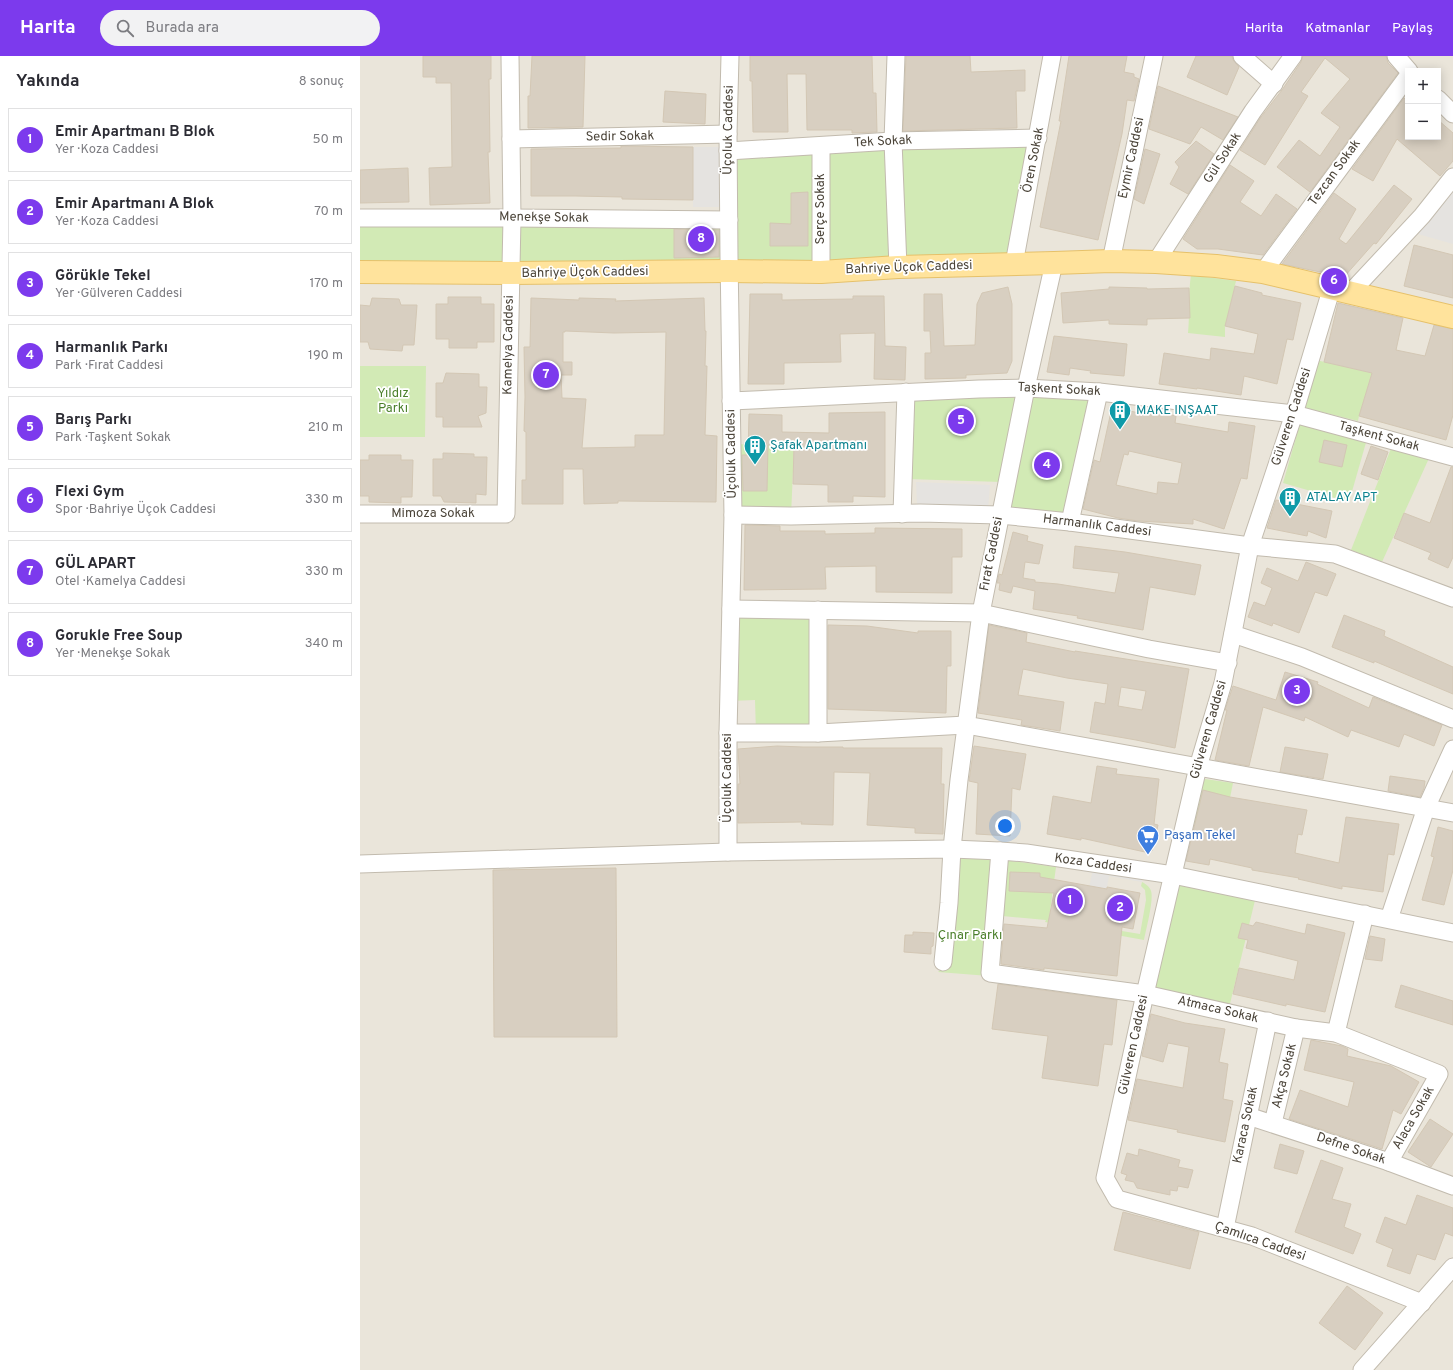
<!DOCTYPE html>
<html lang="tr">
<meta charset="utf-8">
<style>
:root{--surface:#fff;--page:#f2f2f3;--text:#2b2b33;--muted:#7c7c81;--line:#e1e1e2;--accent:#7c3aed}
body{margin:0;font-family:Overpass,sans-serif;background:var(--page);color:var(--text)}
.controls{position:absolute;right:12px;top:12px;display:grid;overflow:hidden;border-radius:0px;box-shadow:0 2px 10px #0003}
.controls button{width:36px;height:36px;display:grid;place-items:center;padding:0;border:0;border-bottom:1px solid var(--line);background:var(--surface);color:var(--text);font:20px sans-serif}
.you{position:absolute;left:645px;top:770px;width:14px;height:14px;margin:-10px;border:3px solid #fff;border-radius:50%;background:#1a73e8;box-shadow:0 0 0 6px #1a73e833}
.badge{display:grid;place-items:center;width:26px;height:26px;border-radius:50%;background:var(--accent);color:#fff;font-size:13px;font-weight:700}
.pin{position:absolute;translate:-50% -50%;border:2px solid #fff;box-shadow:0 1px 4px #0006}
.list{margin:0;padding:0;list-style:none}
h2{display:flex;justify-content:space-between;align-items:center;height:52px;margin:0;padding:0 16px;font-size:17px}
h2 small{font-size:13px;font-weight:400;color:var(--muted)}
.list li{display:grid;grid-template-columns:26px 1fr auto;gap:12px;align-items:center;box-sizing:border-box;height:64px;margin:0 8px 8px;padding:0 8px;border:1px solid var(--line);border-radius:0px}
.list b{display:block;font-size:15px;white-space:nowrap}
.list p{margin:0;font-size:13px;white-space:nowrap;color:var(--muted)}
.list em{font-size:13px;font-style:normal;color:var(--muted)}
.icon{flex:none;width:22px;height:22px;fill:none;stroke:currentColor;stroke-width:2;stroke-linecap:round;stroke-linejoin:round}
.map{position:relative;flex:none;width:1093px;height:1314px;overflow:hidden}
header{display:flex;align-items:center;gap:24px;box-sizing:border-box;height:56px;padding:0 20px;background:var(--accent);color:#fff}
header strong{font-size:19px}
nav{display:flex;gap:22px;margin-inline-start:auto;font-size:14px}
.search{width:280px;height:36px;background:var(--page);display:flex;align-items:center;gap:10px;box-sizing:border-box;padding:0 14px;border-radius:22px;color:var(--muted);font-size:15px}
main{display:flex}
aside{flex:1;background:var(--surface)}
.map>svg:first-child{display:block}
.residential{fill:#eae5da;fill-rule:evenodd}
.green{fill:#d2eab5}
.parking{fill:#e5e3e0}
.building{fill:#d8cfc1;stroke:#d3c7b4;fill-rule:evenodd}
.lines{fill:none;stroke-linecap:round;stroke-linejoin:round}
.minor-casing{stroke:#c2bbae;stroke-width:19}
.major-casing{stroke:#e6c16a;stroke-width:24}
.minor{stroke:#fff;stroke-width:17}
.major{stroke:#ffe39c;stroke-width:22}
.labels{text-anchor:middle;dominant-baseline:central;stroke-width:3.5;stroke-linejoin:round;paint-order:stroke}
.street-label{font-size:13px;fill:#4b4439;stroke:#fff}
.park-label{font-size:13px;fill:#4a7f2a;stroke:#fff}
.culture-label{font-size:13px;fill:#0d838f;stroke:#fff;text-anchor:start}
.shop-label{font-size:13px;fill:#366cbe;stroke:#fff;text-anchor:start}
</style>
<header>
<strong>Harita</strong>
<div class="search"><svg class="icon" aria-label="search" viewBox="0 0 24 24"><circle cx="10" cy="10" r="6"/><path d="M15 15l6 6"/></svg>Burada ara</div>
<nav><a>Harita</a><a>Katmanlar</a><a>Paylaş</a></nav>
</header>
<main>
<aside>
<h2>Yakında<small>8 sonuç</small></h2>
<ul class="list">
<li><span class="badge">1</span><div><b>Emir Apartmanı B Blok</b><p>Yer · Koza Caddesi</p></div><em>50 m</em></li>
<li><span class="badge">2</span><div><b>Emir Apartmanı A Blok</b><p>Yer · Koza Caddesi</p></div><em>70 m</em></li>
<li><span class="badge">3</span><div><b>Görükle Tekel</b><p>Yer · Gülveren Caddesi</p></div><em>170 m</em></li>
<li><span class="badge">4</span><div><b>Harmanlık Parkı</b><p>Park · Fırat Caddesi</p></div><em>190 m</em></li>
<li><span class="badge">5</span><div><b>Barış Parkı</b><p>Park · Taşkent Sokak</p></div><em>210 m</em></li>
<li><span class="badge">6</span><div><b>Flexi Gym</b><p>Spor · Bahriye Üçok Caddesi</p></div><em>330 m</em></li>
<li><span class="badge">7</span><div><b>GÜL APART</b><p>Otel · Kamelya Caddesi</p></div><em>330 m</em></li>
<li><span class="badge">8</span><div><b>Gorukle Free Soup</b><p>Yer · Menekşe Sokak</p></div><em>340 m</em></li>
</ul>
</aside>
<div class="map">
<svg width="1093" height="1314" viewBox="0 0 1093 1314">
<rect width="100%" height="100%" fill="#f6f3ec"/>
<path class="residential" d="M0 0H1093V1314H0ZM1048 15H1078V81H1048Z"/>
<g class="green">
<polygon points="678,82 654,208 0,216 0,162 368,164 368,95"/>
<path d="M831 219 876 225 865 270V281L828 277C830 258 828 238 831 219Z"/>
<polygon points="956,304 1012,317 999,360 998,365 942,351"/>
<polygon points="0,310 66,310 65,381 0,381"/>
<polygon points="668,334 736,339 708,464 644,457"/>
<polygon points="662,335 642,426 546,423 548,340"/>
<polygon points="941,364 1007,383 989,446 923,427"/>
<polygon points="371,388 422,389 434,392 431,460 373,459"/>
<polygon points="1032,390 1070,400 1022,506 991,494"/>
<polygon points="371,553 458,554 458,677 396,677 395,644 369,645"/>
<polygon points="845,723 873,727 864,771 831,767 839,733"/>
<polygon points="593,794 638,796 629,920 578,916 585,910"/>
<path d="M644 804 696 811 689 863 780 878 786 844 785 834 781 830 782 826C786 828 790 831 791 835 794 843 786 874 784 884L685 866 686 864 642 860Z"/>
<polygon points="813,819 897,836 868,956 785,938"/>
</g>
<g class="parking">
<rect x="333" y="91" width="29" height="60"/>
<polygon points="1092,135 1093,135 1093,188 1058,178"/>
<polygon points="556,426 630,429 628,454 557,450"/>
<polygon points="708,812 781,815 782,826 749,820 740,868 723,864 732,817"/>
</g>
<g class="building">
<polygon points="63,0 131,0 131,23 129,23 130,96 128,96 130,147 70,149 69,112 92,111 91,27 76,27 76,21 63,21"/>
<polygon points="172,0 225,0 223,71 168,72 168,40 170,40"/>
<polygon points="390,0 512,0 513,37 516,37 517,76 492,77 492,74 447,74 446,18 427,18 428,76 393,76 392,25 390,25"/>
<polygon points="546,0 610,0 611,16 665,14 665,35 656,35 657,72 543,75"/>
<polygon points="709,0 767,0 764,16 774,18 774,21 779,23 774,45 767,44 762,78 738,184 680,171 701,65 699,65"/>
<polygon points="836,0 872,0 873,4 879,11 867,39 827,21"/>
<polygon points="943,0 1026,0 1028,7 1038,17 950,136 917,111 939,84 960,100 980,71 961,57 990,23 965,2 941,36 948,40 905,109 880,94 901,61 922,34 941,6"/>
<polygon points="798,30 878,61 863,84 841,71 830,88 789,73"/>
<polygon points="305,35 346,38 345,68 303,66"/>
<polygon points="1044,42 1048,45 1048,81 1078,81 1078,64 1093,77 1093,105 1080,120 1037,83 1013,125 992,113"/>
<polygon points="836,85 854,98 828,138 810,128 819,111 815,106"/>
<polygon points="261,90 333,91 333,144 262,143 262,141 216,140 171,140 171,93 261,92"/>
<polygon points="785,93 800,98 784,148 774,143"/>
<polygon points="870,109 894,125 880,146 901,160 916,138 937,153 903,199 858,193 837,193 823,183"/>
<polygon points="48,112 49,146 0,147 0,114"/>
<polygon points="1034,129 1052,143 1016,188 1014,187 984,221 922,208 974,137 996,153 979,183 986,188"/>
<polygon points="448,136 448,190 410,190 410,167 431,168 431,137"/>
<polygon points="314,173 359,174 359,201 314,202"/>
<polygon points="1054,189 1093,199 1093,242 1044,230"/>
<polygon points="875,230 902,237 902,239 941,247 933,284 927,283 917,328 884,320 881,339 837,332 837,333 799,328 804,297 850,304 851,292 894,298 898,278 865,270"/>
<polygon points="648,231 652,248 652,305 647,317 606,319 606,322 565,323 565,297 571,297 570,275 564,275 564,238 582,238 584,290 615,289 617,248 622,237"/>
<polygon points="749,231 787,232 787,233 829,232 830,262 787,263 787,269 749,268 749,264 703,267 701,237 749,233"/>
<polygon points="390,238 422,238 422,244 493,243 493,240 524,240 525,290 546,291 545,324 514,323 515,277 480,278 481,306 424,307 424,328 388,328"/>
<polygon points="88,241 121,241 121,248 134,248 134,286 117,286 117,292 89,292 89,283 76,283 76,248 88,248"/>
<polygon points="12,242 39,243 41,249 57,249 54,289 43,289 42,295 10,293 8,286 0,286 0,249 10,250"/>
<path d="M171 242 219 244V242L256 243 255 245 344 242 345 275H346L345 310H347L345 379 357 380 356 446 258 445V447L224 448 223 413H203V448H162V424H166V376L164 375 165 341 164 291H170ZM205 275 254 277 306 276 304 379H275V391L222 392 226 343 202 342 201 319H212V306H203V276H205Z"/>
<polygon points="978,247 1043,262 1036,294 1065,300 1074,269 1093,273 1093,359 1086,384 999,360 1012,317 964,306"/>
<polygon points="694,280 767,288 764,320 730,317 731,315 710,312 709,319 687,316"/>
<polygon points="86,317 119,318 119,331 127,331 126,357 118,360 122,371 83,371 83,361 76,361 76,327 83,327"/>
<path d="M752 351 788 359 790 354 816 360 815 367 868 376 869 366 895 370 887 423 881 422 864 473 833 463V468L778 465 758 462 723 453 734 404 740 406ZM769 395 822 407 818 428 798 426 797 438 756 429 764 398 768 399Z"/>
<polygon points="525,356 525,441 493,440 493,446 468,446 468,429 433,428 434,389 408,389 407,435 383,435 382,399 388,399 389,358 422,359 422,376 469,377 469,357"/>
<polygon points="964,384 987,389 982,411 959,406"/>
<polygon points="1011,390 1028,396 1018,424 1001,418"/>
<polygon points="83,397 114,398 114,401 127,401 126,439 116,438 116,447 84,446 81,440 73,440 73,403 83,403"/>
<polygon points="9,399 41,399 41,404 53,404 52,441 41,441 41,447 9,446 9,440 0,440 0,404 9,404"/>
<polygon points="1091,411 1093,411 1093,501 1088,512 1068,503 1071,497 1034,482 1044,457 1070,467"/>
<polygon points="916,444 972,455 966,482 948,475 947,480 907,472"/>
<polygon points="385,469 420,470 420,475 465,475 465,478 515,477 515,472 602,473 602,501 592,501 592,537 516,536 516,510 465,511 466,533 384,534"/>
<polygon points="653,476 668,480 667,485 683,489 679,508 665,506 663,522 675,524 675,526 698,528 755,537 759,517 713,512 715,490 765,496 841,509 835,539 790,531 783,574 717,562 718,560 673,553 675,535 653,530 651,537 639,534 640,527 637,527 639,518 642,519"/>
<polygon points="946,506 976,518 967,540 955,536 939,577 913,567 912,570 888,561 894,546 905,550 912,532 901,527 907,512 938,525"/>
<polygon points="984,559 1025,575 1024,580 1093,611 1093,638 1014,605 1014,607 972,591"/>
<polygon points="468,569 507,570 558,577 558,575 591,575 591,610 587,610 586,657 468,653"/>
<path d="M629 569 667 577 666 586 715 596V595L829 613 815 692 776 684 730 676 735 646 745 648 748 628 707 622 663 613 658 639 704 646 700 675 661 669 662 664 618 657ZM761 631 786 635 782 654 758 650Z"/>
<polygon points="925,616 958,626 957,628 1009,652 1013,641 1082,669 1074,690 1044,678 1039,691 991,674 988,681 945,661 944,665 903,651 889,710 855,704 867,654 865,654 873,630 916,644"/>
<polygon points="417,690 443,691 483,691 483,692 582,692 581,728 584,728 583,778 555,777 555,772 507,769 510,717 474,716 473,769 441,768 442,766 378,767 378,728 380,728 378,693"/>
<polygon points="614,690 666,698 660,734 652,732 650,780 616,778 618,727 609,725"/>
<polygon points="925,691 968,698 963,723 920,716"/>
<polygon points="737,710 757,713 756,718 799,723 794,768 798,769 792,795 786,794 785,796 721,782 721,784 687,778 693,740 731,747"/>
<polygon points="1030,720 1065,725 1064,732 1060,741 1028,735"/>
<polygon points="843,734 870,741 947,754 942,779 938,778 935,797 979,807 986,761 1039,768 1034,799 1028,798 1023,836 982,830 982,833 938,823 939,822 892,814 892,812 850,803 849,809 826,805"/>
<polygon points="1078,771 1093,775 1093,814 1084,849 1062,844 1074,801 1071,800"/>
<polygon points="256,812 257,981 134,981 133,814"/>
<polygon points="650,816 680,817 680,821 747,833 747,831 780,837 773,873 762,871 757,920 684,912 684,914 641,908 644,868 687,872 694,837 649,835"/>
<polygon points="896,866 945,878 947,868 985,877 965,956 926,948 926,950 873,938 879,912 934,924 938,905 886,892 888,884 878,882 882,867 893,870"/>
<polygon points="553,876 574,877 573,890 571,891 571,898 544,896 545,879 553,879"/>
<polygon points="1010,880 1025,883 1022,905 1005,903"/>
<polygon points="638,928 757,944 752,989 744,988 738,1030 682,1022 688,980 632,973"/>
<polygon points="1041,929 1093,945 1093,969 1035,951"/>
<polygon points="791,958 825,967 865,973 859,1006 868,1008 863,1043 873,1045 865,1086 817,1076 818,1074 768,1064 777,1023 823,1032 829,991 808,987 803,1006 782,1000"/>
<polygon points="951,984 982,990 988,993 987,1000 1031,1010 1059,1026 1041,1058 1033,1054 1022,1093 929,1063 940,1034 988,1051 994,1026 944,1014"/>
<polygon points="1070,1063 1093,1078 1071,1111 1048,1096"/>
<polygon points="920,1088 944,1095 937,1118 914,1112"/>
<polygon points="779,1093 820,1104 818,1111 833,1114 828,1132 818,1130 817,1135 810,1134 810,1139 777,1132 774,1126 765,1124 767,1119 761,1117 767,1097 778,1100"/>
<polygon points="961,1104 983,1112 972,1143 991,1148 984,1171 1001,1178 993,1198 935,1176"/>
<polygon points="1057,1139 1093,1152 1093,1180 1085,1177 1075,1204 1057,1198 1050,1218 1027,1210 1033,1193 1016,1186 1025,1161 1046,1169"/>
<polygon points="763,1156 839,1176 830,1213 754,1194"/>
<polygon points="987,1230 1023,1257 995,1294 959,1267"/>
</g>
<g class="lines">
<g class="minor-casing">
<g id="minor">
<polyline points="536,0 533,85 538,211"/>
<polyline points="882,0 914,28"/>
<polyline points="1036,0 1049,15"/>
<polyline points="1078,43 1093,58"/>
<polyline points="151,83 368,78"/>
<polyline points="368,95 533,85 678,82"/>
<polyline points="0,162 152,162 369,164"/>
<polyline points="751,205 794,0"/>
<polyline points="796,206 893,55 933,0"/>
<polyline points="654,208 692,0"/>
<polyline points="461,216 461,90"/>
<polyline points="903,216 1048,20"/>
<polyline points="972,231 934,358 890,490 863,627 838,711 785,938 745,1122 757,1143 892,1180 1062,1247"/>
<polyline points="991,236 1062,160 1093,121"/>
<polyline points="371,345 619,333 666,332 739,336 934,358 1093,401"/>
<polyline points="0,458 146,458 152,162 150,0"/>
<polyline points="542,458 546,336"/>
<polyline points="373,459 431,460 560,457 640,459 710,466 890,490 975,498 1093,542"/>
<polyline points="710,466 739,336"/>
<polyline points="371,553 621,557 789,593 868,607"/>
<polyline points="873,578 942,601 1093,663"/>
<polyline points="368,677 458,677 606,669 1093,757"/>
<polyline points="458,677 458,554"/>
<polyline points="640,795 630,917 785,938 936,972 976,977 1079,1018 1029,1106"/>
<polyline points="368,796 368,677 373,459 369,201 368,78 370,0"/>
<polyline points="0,808 368,796 592,793 640,795 666,797 813,819 1093,877"/>
<polyline points="1029,863 1066,752 1093,693"/>
<polyline points="583,906 589,847 592,793 599,724 621,557 666,332 694,207"/>
<polyline points="976,977 1005,858"/>
<polyline points="888,1060 1029,1106 1093,1130"/>
<polyline points="913,1067 936,972"/>
<polyline points="865,1172 908,965"/>
<polyline points="1002,1314 1093,1211"/>
</g>
</g>
<g class="major-casing">
<polyline id="major" points="0,216 151,217 369,215 461,216 538,211 694,207 751,205 796,206 856,210 903,216 1093,261"/>
</g>
<use href="#minor" class="minor"/>
<use href="#major" class="major"/>
</g>
<defs>
<g id="building-pin" transform="scale(1.15)"><path d="M0 17L-7.5 6A9.5 9.5 0 1 1 7.5 6Z" fill="#0f9aa8" stroke="#fff"/><path d="M-4-6H4V6H1V3H-1V6H-4ZM-2.5-4.3h1.7v1.8h-1.7ZM.8-4.3h1.7v1.8H.8ZM-2.5-1h1.7V.8h-1.7ZM.8-1h1.7V.8H.8Z" fill="#fff"/></g>
<g id="supermarket-pin" transform="scale(1.15)"><path d="M0 17L-7.5 6A9.5 9.5 0 1 1 7.5 6Z" fill="#3f7fe0" stroke="#fff"/><path d="M-6-5.5h2.5l.6 2H6L4.5 2H-2.5L-4.4-4H-6ZM-1.5 3.2a1.3 1.3 0 1 0 .1 0ZM3 3.2a1.3 1.3 0 1 0 .1 0Z" fill="#fff"/></g>
</defs>
<g fill-rule="evenodd">
<use href="#building-pin" x="760" y="355"/>
<use href="#building-pin" x="395" y="390"/>
<use href="#building-pin" x="930" y="442"/>
<use href="#supermarket-pin" x="788" y="780"/>
</g>
<g class="labels">
<g class="street-label">
<text transform="translate(369 74) rotate(-89)">Üçoluk Caddesi</text>
<text transform="translate(260 81) rotate(-1)">Sedir Sokak</text>
<text transform="translate(523 86) rotate(-3)">Tek Sokak</text>
<text transform="translate(772 102) rotate(-78)">Eymir Caddesi</text>
<text transform="translate(863 102) rotate(-57)">Gül Sokak</text>
<text transform="translate(674 104) rotate(-79)">Ören Sokak</text>
<text transform="translate(975 117) rotate(-54)">Tezcan Sokak</text>
<text transform="translate(461 153) rotate(-90)">Serçe Sokak</text>
<text transform="translate(184 162) rotate(1)">Menekşe Sokak</text>
<text transform="translate(549 212) rotate(-2)">Bahriye Üçok Caddesi</text>
<text transform="translate(225 217) rotate(-1)">Bahriye Üçok Caddesi</text>
<text transform="translate(149 289) rotate(-89)">Kamelya Caddesi</text>
<text transform="translate(699 334) rotate(3)">Taşkent Sokak</text>
<text transform="translate(932 361) rotate(-72)">Gülveren Caddesi</text>
<text transform="translate(1019 381) rotate(15)">Taşkent Sokak</text>
<text transform="translate(372 398) rotate(-91)">Üçoluk Caddesi</text>
<text x="73" y="458">Mimoza Sokak</text>
<text transform="translate(737 470) rotate(7)">Harmanlık Caddesi</text>
<text transform="translate(632 498) rotate(-79)">Fırat Caddesi</text>
<text transform="translate(849 674) rotate(-74)">Gülveren Caddesi</text>
<text transform="translate(368 722) rotate(-90)">Üçoluk Caddesi</text>
<text transform="translate(733 808) rotate(8)">Koza Caddesi</text>
<text transform="translate(858 954) rotate(13)">Atmaca Sokak</text>
<text transform="translate(774 989) rotate(-78)">Gülveren Caddesi</text>
<text transform="translate(925 1020) rotate(-76)">Akça Sokak</text>
<text transform="translate(1054 1062) rotate(-60)">Alaca Sokak</text>
<text transform="translate(886 1069) rotate(-78)">Karaca Sokak</text>
<text transform="translate(991 1093) rotate(19)">Defne Sokak</text>
<text transform="translate(900 1186) rotate(19)">Çamlıca Caddesi</text>
</g>
<g class="park-label">
<text x="33" y="338">Yıldız<tspan x="33" dy="15">Parkı</tspan></text>
<text x="610" y="880">Çınar Parkı</text>
</g>
<g class="culture-label">
<text x="776" y="355">MAKE INŞAAT</text>
<text x="410" y="390">Şafak Apartmanı</text>
<text x="946" y="442">ATALAY APT</text>
</g>
<g class="shop-label">
<text x="804" y="780">Paşam Tekel</text>
</g>
</g>
</svg>
<div class="controls">
<button>+</button>
<button>−</button>
</div>
<div class="you"></div>
<div class="pin badge" style="left:710px;top:845px">1</div>
<div class="pin badge" style="left:760px;top:852px">2</div>
<div class="pin badge" style="left:937px;top:635px">3</div>
<div class="pin badge" style="left:687px;top:409px">4</div>
<div class="pin badge" style="left:601px;top:365px">5</div>
<div class="pin badge" style="left:974px;top:225px">6</div>
<div class="pin badge" style="left:186px;top:319px">7</div>
<div class="pin badge" style="left:341px;top:183px">8</div>
</div>
</main>
